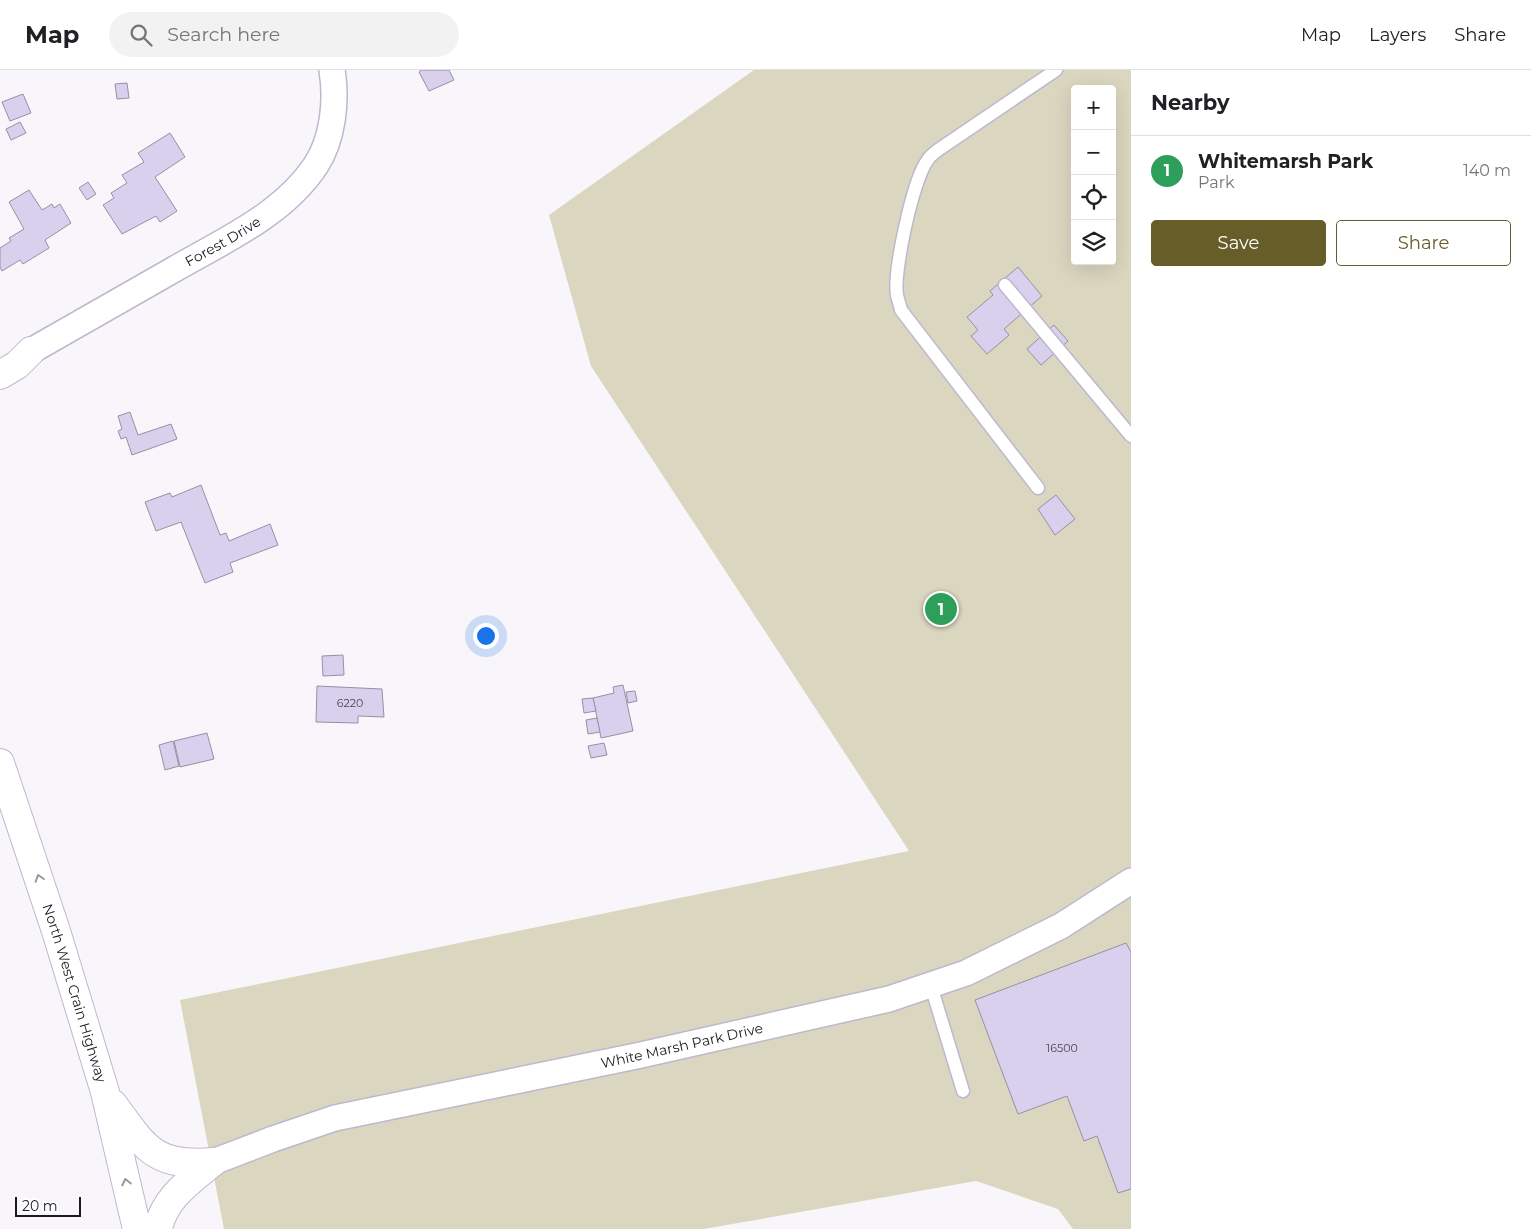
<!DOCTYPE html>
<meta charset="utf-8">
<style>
:root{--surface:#fff;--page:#f2f2f2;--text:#202124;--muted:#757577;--line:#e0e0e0;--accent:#675d29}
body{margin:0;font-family:Montserrat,sans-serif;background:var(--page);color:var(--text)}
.controls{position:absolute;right:15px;top:15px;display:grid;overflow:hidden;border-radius:5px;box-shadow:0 5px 20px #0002}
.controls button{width:45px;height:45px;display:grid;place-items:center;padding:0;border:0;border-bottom:1px solid var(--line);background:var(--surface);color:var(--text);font:25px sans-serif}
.scale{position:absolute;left:15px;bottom:12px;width:66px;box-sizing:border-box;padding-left:5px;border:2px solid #1b1921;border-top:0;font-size:14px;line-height:18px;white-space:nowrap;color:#1b1921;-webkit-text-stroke:4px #fff;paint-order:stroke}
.you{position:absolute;left:485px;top:565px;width:18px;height:18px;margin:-12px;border:4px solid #fff;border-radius:50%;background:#1a73e8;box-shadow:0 0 0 8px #1a73e833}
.badge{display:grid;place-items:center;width:32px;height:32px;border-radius:50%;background:var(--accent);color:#fff;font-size:16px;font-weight:700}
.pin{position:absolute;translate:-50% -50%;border:2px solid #fff;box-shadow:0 1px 5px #0006}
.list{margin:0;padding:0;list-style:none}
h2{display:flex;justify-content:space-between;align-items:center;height:65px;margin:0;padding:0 20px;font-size:21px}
h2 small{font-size:16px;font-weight:400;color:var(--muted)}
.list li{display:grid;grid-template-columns:32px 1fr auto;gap:15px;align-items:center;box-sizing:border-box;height:70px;padding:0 20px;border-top:1px solid var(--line)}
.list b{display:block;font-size:19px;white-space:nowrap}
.list p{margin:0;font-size:16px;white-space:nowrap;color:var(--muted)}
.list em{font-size:16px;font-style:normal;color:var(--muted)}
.actions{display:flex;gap:10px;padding:15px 20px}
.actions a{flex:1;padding:11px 0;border:1px solid var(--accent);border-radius:5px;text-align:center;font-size:18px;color:var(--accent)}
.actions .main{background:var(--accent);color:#fff}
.icon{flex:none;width:28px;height:28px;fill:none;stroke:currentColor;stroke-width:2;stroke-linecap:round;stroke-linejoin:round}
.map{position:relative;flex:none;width:1131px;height:1159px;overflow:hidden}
header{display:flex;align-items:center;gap:30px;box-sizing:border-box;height:70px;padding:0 25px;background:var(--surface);border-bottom:1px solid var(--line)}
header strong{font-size:24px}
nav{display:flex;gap:28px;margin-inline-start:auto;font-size:18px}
.search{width:350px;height:45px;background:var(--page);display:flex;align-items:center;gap:12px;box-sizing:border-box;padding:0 18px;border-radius:28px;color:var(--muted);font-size:19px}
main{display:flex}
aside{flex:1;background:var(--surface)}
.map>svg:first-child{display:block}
.green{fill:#dbd6bf;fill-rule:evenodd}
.building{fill:#d8d0ec;stroke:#9690a5}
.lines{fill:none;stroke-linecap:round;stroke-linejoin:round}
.lane-casing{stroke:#beb8cf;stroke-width:15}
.street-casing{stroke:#beb8cf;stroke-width:28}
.highway-casing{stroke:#beb8cf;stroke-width:30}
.lane{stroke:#fff;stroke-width:12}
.street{stroke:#fff;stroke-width:25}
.highway{stroke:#fff;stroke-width:28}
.oneway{stroke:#98989b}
.labels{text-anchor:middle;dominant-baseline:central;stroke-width:4.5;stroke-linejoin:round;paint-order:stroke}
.number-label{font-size:11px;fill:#4a4754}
.street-label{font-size:14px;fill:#1b1921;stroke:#fff}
</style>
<header>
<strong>Map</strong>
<div class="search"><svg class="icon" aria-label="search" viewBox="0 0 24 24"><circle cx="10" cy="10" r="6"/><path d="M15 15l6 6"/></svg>Search here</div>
<nav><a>Map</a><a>Layers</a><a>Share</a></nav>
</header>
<main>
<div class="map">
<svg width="1131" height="1159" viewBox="0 0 1131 1159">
<rect width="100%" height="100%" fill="#f8f6fb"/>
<path class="green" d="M754 0H1131V1159H1073L1058 1139 976 1111 704 1159H224L180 930 909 781 591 296 549 145ZM1075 19H1112V191H1075Z"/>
<g class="building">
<polygon points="421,0 449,0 454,10 429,21 419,2"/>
<polygon points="127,13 129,28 117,29 115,14"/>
<polygon points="23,24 31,43 10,51 2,32"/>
<polygon points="20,52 26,63 11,70 6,59"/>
<polygon points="170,63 185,87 155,107 177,141 160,152 156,146 122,164 103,135 114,128 111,123 127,113 122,105 144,92 138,83"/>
<polygon points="88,112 96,124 87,130 79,118"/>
<polygon points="29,120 42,140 52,134 54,138 60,134 71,153 45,170 49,178 23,194 20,190 2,201 0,197 0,178 11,171 9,168 24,159 9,132"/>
<polygon points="1018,197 1042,226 1004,259 1009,265 987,284 971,266 978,260 967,247 993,225 990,221"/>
<polygon points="1054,255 1068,271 1041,295 1027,279"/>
<polygon points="130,342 138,365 171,354 177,369 132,385 126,367 121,369 118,361 122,359 118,346"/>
<polygon points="201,415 220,465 226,463 229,471 270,454 278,475 230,493 233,502 205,513 181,452 156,461 145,432 170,423 172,427"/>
<polygon points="1056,425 1075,449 1055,465 1038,439"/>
<polygon points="343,585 344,605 323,606 322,586"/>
<polygon points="623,615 633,661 601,668 593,628 614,623 613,617"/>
<polygon points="317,616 382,619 384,647 358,646 358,653 316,652"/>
<polygon points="635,621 637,631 628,633 626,622"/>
<polygon points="593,628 596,641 584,643 582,629"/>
<polygon points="597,648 600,662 588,664 586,650"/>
<polygon points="207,663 214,689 180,697 174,671"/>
<polygon points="173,671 179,696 165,700 159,675"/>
<polygon points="604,673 607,685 591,688 588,676"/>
<polygon points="1126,873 1131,882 1131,1119 1118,1123 1097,1066 1084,1071 1067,1026 1018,1044 975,930"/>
</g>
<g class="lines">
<g class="lane-casing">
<g id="lane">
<polyline points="1005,215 1131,366"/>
<path d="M1038 418 901 240C900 235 898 230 897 225 893 202 913 110 927 91 929 87 934 83 938 80L1056 0"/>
<polyline points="931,916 963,1021"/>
</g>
</g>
<g class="street-casing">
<g id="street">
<path id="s1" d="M31 281C79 254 126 227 173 200 223 171 283 145 316 95 333 69 337 31 332 0"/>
<path id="s2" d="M213 1092 273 1069 335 1048 641 985 889 929 966 903 1061 856 1131 811"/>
</g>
</g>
<g class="highway-casing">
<g id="highway">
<polyline points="0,305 17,295 31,281"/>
<path id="s3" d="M0 693 56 861 105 1022 137 1159"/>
<path d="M113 1034C145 1078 154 1097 213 1092"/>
<path d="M158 1159C164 1128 190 1111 213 1092"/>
</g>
</g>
<use href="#lane" class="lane"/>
<use href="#street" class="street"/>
<use href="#highway" class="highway"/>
</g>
<defs><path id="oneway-chevron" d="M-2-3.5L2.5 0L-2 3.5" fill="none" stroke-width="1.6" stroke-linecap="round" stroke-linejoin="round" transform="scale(1.25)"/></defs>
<g class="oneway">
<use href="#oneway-chevron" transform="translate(39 808) rotate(-108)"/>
<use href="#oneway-chevron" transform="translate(126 1112) rotate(-103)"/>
</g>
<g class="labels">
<g class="number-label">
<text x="350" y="633">6220</text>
<text x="1062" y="978">16500</text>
</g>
<g class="street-label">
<text stroke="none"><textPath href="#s1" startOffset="221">Forest Drive</textPath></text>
<text stroke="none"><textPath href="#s3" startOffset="242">North West Crain Highway</textPath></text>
<text stroke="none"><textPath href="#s2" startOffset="484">White Marsh Park Drive</textPath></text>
</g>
</g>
</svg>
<div class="controls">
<button>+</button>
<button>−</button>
<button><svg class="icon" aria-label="locate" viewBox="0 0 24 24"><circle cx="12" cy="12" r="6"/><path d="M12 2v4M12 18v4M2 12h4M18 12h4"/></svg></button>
<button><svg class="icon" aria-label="layers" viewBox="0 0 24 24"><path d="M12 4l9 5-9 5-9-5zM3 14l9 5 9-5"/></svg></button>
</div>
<div class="scale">20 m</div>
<div class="you"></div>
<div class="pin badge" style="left:941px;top:539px;background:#2e9e5b">1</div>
</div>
<aside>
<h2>Nearby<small></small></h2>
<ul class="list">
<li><span class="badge" style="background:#2e9e5b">1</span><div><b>Whitemarsh Park</b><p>Park</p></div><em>140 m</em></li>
</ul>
<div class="actions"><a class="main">Save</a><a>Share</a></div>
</aside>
</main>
